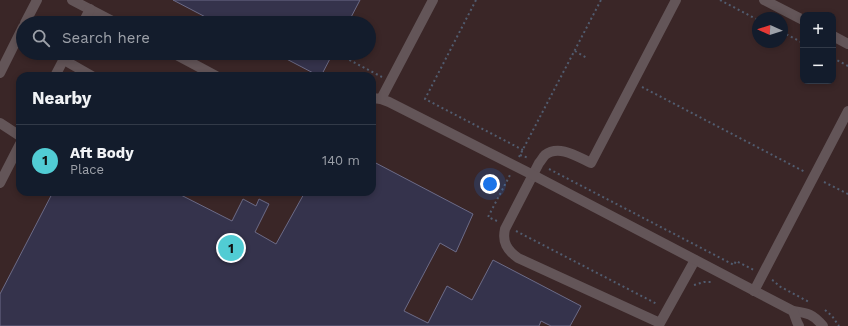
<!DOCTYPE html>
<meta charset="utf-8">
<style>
:root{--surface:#131c2c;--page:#1c2534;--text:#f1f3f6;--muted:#9da1a9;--line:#323a48;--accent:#51ccd4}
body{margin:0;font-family:"Work Sans",sans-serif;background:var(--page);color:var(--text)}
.controls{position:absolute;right:12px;top:12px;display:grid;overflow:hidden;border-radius:8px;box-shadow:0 2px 6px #0003}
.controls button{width:36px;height:36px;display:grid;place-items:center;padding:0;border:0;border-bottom:1px solid var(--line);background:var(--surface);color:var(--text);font:20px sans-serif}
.compass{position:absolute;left:752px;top:12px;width:36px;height:36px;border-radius:50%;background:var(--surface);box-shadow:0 2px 6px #0003;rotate:273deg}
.you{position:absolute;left:490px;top:184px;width:14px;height:14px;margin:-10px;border:3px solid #fff;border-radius:50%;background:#1a73e8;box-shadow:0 0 0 6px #1a73e833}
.badge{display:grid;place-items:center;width:26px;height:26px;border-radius:50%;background:var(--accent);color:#111;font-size:13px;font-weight:700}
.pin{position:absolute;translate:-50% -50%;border:2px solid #fff;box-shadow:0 1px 4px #0006}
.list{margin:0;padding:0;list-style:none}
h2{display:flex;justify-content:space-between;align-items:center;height:52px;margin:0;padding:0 16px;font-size:17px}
h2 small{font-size:13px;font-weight:400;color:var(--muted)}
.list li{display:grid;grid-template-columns:26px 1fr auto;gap:12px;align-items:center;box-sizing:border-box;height:72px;padding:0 16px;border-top:1px solid var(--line)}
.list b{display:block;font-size:15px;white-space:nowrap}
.list p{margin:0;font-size:13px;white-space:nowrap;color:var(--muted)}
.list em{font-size:13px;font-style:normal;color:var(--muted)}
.icon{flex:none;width:22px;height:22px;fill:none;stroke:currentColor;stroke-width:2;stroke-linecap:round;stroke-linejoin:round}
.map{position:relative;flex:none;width:848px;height:326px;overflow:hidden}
.search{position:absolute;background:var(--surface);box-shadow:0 2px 6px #0003;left:16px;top:16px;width:360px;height:44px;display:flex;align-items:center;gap:10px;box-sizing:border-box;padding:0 14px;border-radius:22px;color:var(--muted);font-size:15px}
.panel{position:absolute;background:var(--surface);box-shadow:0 2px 6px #0003;left:16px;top:72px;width:360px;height:124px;border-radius:12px}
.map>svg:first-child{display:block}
.industrial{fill:#3a2627;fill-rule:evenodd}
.building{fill:#35334c;stroke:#6c6b87}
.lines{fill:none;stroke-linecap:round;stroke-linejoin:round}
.path{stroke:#515c6f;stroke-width:2;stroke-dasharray:2 3;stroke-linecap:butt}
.minor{stroke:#635558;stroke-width:10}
</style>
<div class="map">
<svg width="848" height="326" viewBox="0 0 848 326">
<rect width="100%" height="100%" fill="#19253a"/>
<path class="industrial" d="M0 0H848V326H0ZM803 15H833V81H803ZM758 18H782V42H758ZM23 23H369V53H23ZM20 76H372V192H20Z"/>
<g class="building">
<polygon points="173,0 360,0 348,23 217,23"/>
<polygon points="275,53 333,53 321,76 319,76"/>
<polygon points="372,161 473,214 456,252 440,243 404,311 428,323 447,286 472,300 493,260 581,306 570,326 551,326 541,321 539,326 0,326 0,294 53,192 175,192 232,221 243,199 256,206 259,199 269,204 255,232 276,244 305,192 372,192"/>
</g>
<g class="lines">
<g class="path">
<polyline points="476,0 425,99 523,150"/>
<polyline points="720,0 758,20"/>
<polyline points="782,32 803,43"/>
<polyline points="575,51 587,58"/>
<polyline points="336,53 382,77"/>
<polyline points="833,58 848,66"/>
<polyline points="642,87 805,172"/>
<polyline points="520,155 529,158"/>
<polyline points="519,157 601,0"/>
<polyline points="549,169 734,265 736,261 754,270"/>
<polyline points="824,182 848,194"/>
<polyline points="497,221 488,217 510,175"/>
<polyline points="516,231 657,304"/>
<polyline points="772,280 774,281 779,286 809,302"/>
<polyline points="694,285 704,282 711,282"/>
<polyline points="825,310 832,316 839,326"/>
</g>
<g class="minor">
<polyline points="72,0 116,23"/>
<path d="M676 0 591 163C578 157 559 144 545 155 543 157 541 161 539 163L505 229C502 242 507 250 518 258L660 323 695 260"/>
<polyline points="764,0 803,20"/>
<polyline points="25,23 37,0"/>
<polyline points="83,23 90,9"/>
<polyline points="833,36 848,44"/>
<polyline points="173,53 216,76"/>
<polyline points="64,60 92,76"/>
<polyline points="0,73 23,27"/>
<polyline points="55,76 67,53"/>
<path d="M372 98 381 99 389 102 533 175 793 311C808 313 813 314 823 326"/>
<polyline points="381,99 433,0"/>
<polyline points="0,123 20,136"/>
<polyline points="0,183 20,144"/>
<polyline points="754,291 848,111"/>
<polyline points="793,311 797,322 799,326"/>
</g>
</g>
</svg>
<div class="controls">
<button>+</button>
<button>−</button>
</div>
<svg class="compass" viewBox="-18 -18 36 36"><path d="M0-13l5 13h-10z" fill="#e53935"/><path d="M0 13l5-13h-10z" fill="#9da1a9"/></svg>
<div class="you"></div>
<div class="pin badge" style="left:231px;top:248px">1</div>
<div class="search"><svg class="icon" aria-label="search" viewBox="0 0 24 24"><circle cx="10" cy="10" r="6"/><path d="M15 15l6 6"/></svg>Search here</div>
<section class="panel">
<h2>Nearby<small></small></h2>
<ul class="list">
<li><span class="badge">1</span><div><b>Aft Body</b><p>Place</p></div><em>140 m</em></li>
</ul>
</section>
</div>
